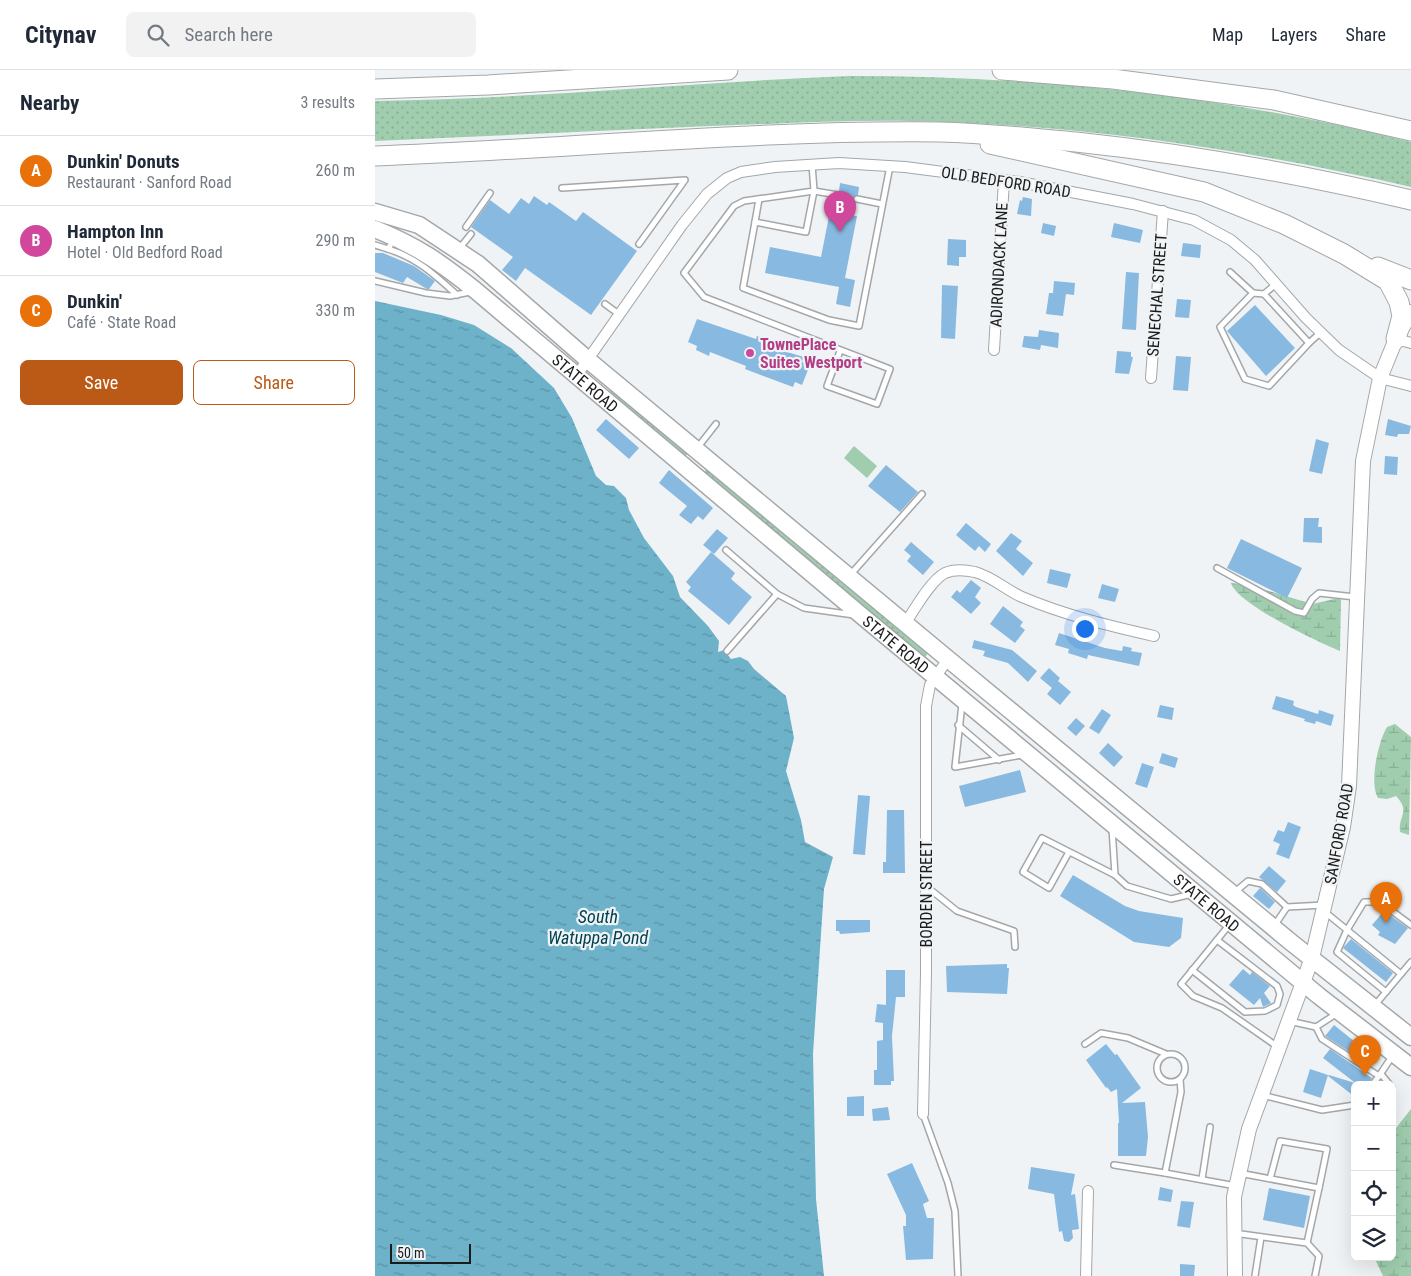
<!DOCTYPE html>
<meta charset="utf-8">
<style>
:root{--surface:#fff;--page:#f2f2f3;--text:#1f2937;--muted:#747a83;--line:#e0e1e3;--accent:#ba5a16}
body{margin:0;font-family:"Roboto Condensed",sans-serif;background:var(--page);color:var(--text)}
.controls{position:absolute;right:15px;bottom:15px;display:grid;overflow:hidden;border-radius:8px;box-shadow:0 5px 20px #0002}
.controls button{width:45px;height:45px;display:grid;place-items:center;padding:0;border:0;border-bottom:1px solid var(--line);background:var(--surface);color:var(--text);font:25px sans-serif}
.scale{position:absolute;left:15px;bottom:12px;width:81px;box-sizing:border-box;padding-left:5px;border:2px solid #1a1b1b;border-top:0;font-size:14px;line-height:18px;white-space:nowrap;color:#1a1b1b;-webkit-text-stroke:4px #f0f3f5;paint-order:stroke}
.you{position:absolute;left:709px;top:558px;width:18px;height:18px;margin:-12px;border:4px solid #fff;border-radius:50%;background:#1a73e8;box-shadow:0 0 0 8px #1a73e833}
.badge{display:grid;place-items:center;width:32px;height:32px;border-radius:50%;background:var(--accent);color:#fff;font-size:16px;font-weight:700}
.pin{position:absolute;translate:-50% -41px;filter:drop-shadow(0 1px 2px #0008)}
.pin::after{content:'';position:absolute;top:26px;width:18px;height:15px;background:inherit;clip-path:polygon(0 0,100% 0,50% 100%)}
.list{margin:0;padding:0;list-style:none}
h2{display:flex;justify-content:space-between;align-items:center;height:65px;margin:0;padding:0 20px;font-size:21px}
h2 small{font-size:16px;font-weight:400;color:var(--muted)}
.list li{display:grid;grid-template-columns:32px 1fr auto;gap:15px;align-items:center;box-sizing:border-box;height:70px;padding:0 20px;border-top:1px solid var(--line)}
.list b{display:block;font-size:19px;white-space:nowrap}
.list p{margin:0;font-size:16px;white-space:nowrap;color:var(--muted)}
.list em{font-size:16px;font-style:normal;color:var(--muted)}
.actions{display:flex;gap:10px;padding:15px 20px}
.actions a{flex:1;padding:11px 0;border:1px solid var(--accent);border-radius:8px;text-align:center;font-size:18px;color:var(--accent)}
.actions .main{background:var(--accent);color:#fff}
.icon{flex:none;width:28px;height:28px;fill:none;stroke:currentColor;stroke-width:2;stroke-linecap:round;stroke-linejoin:round}
.map{position:relative;flex:none;width:1036px;height:1206px;overflow:hidden}
header{display:flex;align-items:center;gap:30px;box-sizing:border-box;height:70px;padding:0 25px;background:var(--surface);border-bottom:1px solid var(--line)}
header strong{font-size:24px}
nav{display:flex;gap:28px;margin-inline-start:auto;font-size:18px}
.search{width:350px;height:45px;background:var(--page);display:flex;align-items:center;gap:12px;box-sizing:border-box;padding:0 18px;border-radius:8px;color:var(--muted);font-size:19px}
main{display:flex}
aside{flex:1;background:var(--surface)}
.map>svg:first-child{display:block}
.grass{fill:url(#grass-dots)}
.wetland{fill:url(#wetland-marsh)}
.pitch{fill:#9fcdae}
.water{fill:url(#water-ripples)}
.building{fill:#88b9e0}
.lines{fill:none;stroke-linecap:round;stroke-linejoin:round}
.service-casing{stroke:#a4a7a9;stroke-width:8}
.minor-casing{stroke:#a4a7a9;stroke-width:12}
.tertiary-casing{stroke:#a4a7a9;stroke-width:16}
.primary-casing{stroke:#a4a7a9;stroke-width:19}
.motorway-casing{stroke:#a4a7a9;stroke-width:21}
.service{stroke:#fff;stroke-width:5}
.minor{stroke:#fff;stroke-width:10}
.tertiary{stroke:#fff;stroke-width:14}
.primary{stroke:#fff;stroke-width:16}
.motorway{stroke:#fff;stroke-width:19}
.hotel-dot{fill:#d1479c;stroke:#f0f3f5;stroke-width:2}
.labels{text-anchor:middle;dominant-baseline:central;stroke-width:4.5;stroke-linejoin:round;paint-order:stroke}
.street-label{font-size:16px;fill:#1a1b1b;stroke:#f0f3f5}
.hotel-label{font-size:16px;font-weight:bold;fill:#b23c85;stroke:#f0f3f5;text-anchor:start}
.water-label{font-size:18px;font-style:italic;fill:#004051;stroke:#f0f3f5}
</style>
<header>
<strong>Citynav</strong>
<div class="search"><svg class="icon" aria-label="search" viewBox="0 0 24 24"><circle cx="10" cy="10" r="6"/><path d="M15 15l6 6"/></svg>Search here</div>
<nav><a>Map</a><a>Layers</a><a>Share</a></nav>
</header>
<main>
<aside>
<h2>Nearby<small>3 results</small></h2>
<ul class="list">
<li><span class="badge" style="background:#e8710a">A</span><div><b>Dunkin' Donuts</b><p>Restaurant · Sanford Road</p></div><em>260 m</em></li>
<li><span class="badge" style="background:#d1479c">B</span><div><b>Hampton Inn</b><p>Hotel · Old Bedford Road</p></div><em>290 m</em></li>
<li><span class="badge" style="background:#e8710a">C</span><div><b>Dunkin'</b><p>Café · State Road</p></div><em>330 m</em></li>
</ul>
<div class="actions"><a class="main">Save</a><a>Share</a></div>
</aside>
<div class="map">
<svg width="1036" height="1206" viewBox="0 0 1036 1206">
<defs>
<pattern id="grass-dots" width="8" height="8" patternUnits="userSpaceOnUse" patternTransform="scale(1.25)"><rect width="8" height="8" fill="#9fcdae"/><path d="M2 2h.1M6 6h.1" fill="none" stroke="#88af95" stroke-width="1.8" stroke-linecap="round"/></pattern>
<pattern id="wetland-marsh" width="20" height="14" patternUnits="userSpaceOnUse" patternTransform="scale(1.25)"><rect width="20" height="14" fill="#9fcdae"/><path d="M1 5h8M5 5V1M11 12h8M15 12V8" fill="none" stroke="#88af95"/></pattern>
<pattern id="water-ripples" width="26" height="14" patternUnits="userSpaceOnUse" patternTransform="scale(1.25)"><rect width="26" height="14" fill="#6eb2ca"/><path d="M2 4q2-2 4 0t4 0M15 11q2-2 4 0t4 0" fill="none" stroke="#5a90a3"/></pattern>
</defs>
<rect width="100%" height="100%" fill="#f0f3f5"/>
<g class="grass">
<path d="M475 6C663 6 853 26 1036 72V117C871 79 703 54 534 51 467 50 401 54 335 56 223 61 112 66 0 71V31C158 29 317 12 475 6Z"/>
<polygon points="230,314 314,382 310,387 241,330"/>
<polygon points="334,397 554,582 550,587 328,403"/>
</g>
<g class="wetland">
<path d="M856 513 874 515 937 534 964 528 966 530 965 581C943 572 862 534 856 513Z"/>
<path d="M1020 654 1036 667 1034 765 1025 762C1023 745 1036 742 1021 726L1012 729 1003 728C994 713 1003 672 1012 657Z"/>
<polygon points="1036,1039 1036,1206 1008,1206 999,1187 1017,1187 1017,1063"/>
</g>
<polygon class="pitch" points="479,376 502,396 492,408 469,388"/>
<polygon class="water" points="0,231 66,245 99,255 136,278 179,318 197,348 221,406 231,415 239,416 251,428 254,440 269,468 298,506 305,527 333,556 344,571 343,582 349,580 356,589 365,587 373,591 379,599 411,626 419,668 411,701 426,750 430,772 458,787 449,819 438,984 441,1129 449,1206 0,1206"/>
<g class="building">
<polygon points="465,113 484,117 483,125 478,129 481,133 479,146 482,146 470,208 480,210 475,237 461,234 464,217 390,203 395,177 446,187 456,136 460,136 462,129 467,126 464,121"/>
<polygon points="159,126 172,135 174,132 201,151 208,142 262,181 216,245 150,198 141,211 127,200 138,187 96,157 115,130 134,144 146,128 154,134"/>
<polygon points="648,127 657,129 656,146 642,144 645,130 647,131"/>
<polygon points="668,153 681,156 679,166 666,163"/>
<polygon points="739,153 768,160 765,173 736,167"/>
<polygon points="573,169 591,170 591,187 584,187 584,196 572,195"/>
<polygon points="808,173 826,175 825,188 806,186"/>
<polygon points="0,183 8,183 39,196 60,211 54,219 52,219 32,207 28,213 0,202"/>
<polygon points="751,202 764,203 761,260 747,259"/>
<polygon points="679,211 700,213 699,225 691,224 688,246 671,244 674,223 678,223"/>
<polygon points="567,215 583,216 580,269 566,268"/>
<polygon points="802,229 816,230 814,248 800,247"/>
<polygon points="880,235 920,278 891,306 852,261"/>
<polygon points="322,249 381,269 382,266 397,272 395,277 429,287 427,292 435,295 427,315 420,312 418,317 370,299 371,296 335,282 334,286 321,280 322,276 313,272"/>
<polygon points="664,260 684,263 683,278 666,275 665,280 647,277 649,266 663,267"/>
<polygon points="742,281 756,282 756,287 758,287 754,304 740,303"/>
<polygon points="801,286 816,287 813,321 798,320"/>
<polygon points="231,349 264,378 254,389 221,360"/>
<polygon points="1013,349 1036,356 1034,364 1023,364 1022,367 1010,365"/>
<polygon points="941,369 954,373 947,404 934,401"/>
<polygon points="1010,386 1023,387 1022,405 1009,404"/>
<polygon points="511,395 543,422 525,442 493,416"/>
<polygon points="294,400 338,438 328,450 323,446 316,454 304,445 312,436 284,413"/>
<polygon points="929,448 944,448 943,457 947,457 947,473 928,472"/>
<polygon points="591,453 616,474 610,482 604,476 600,481 581,465"/>
<polygon points="342,459 353,468 339,484 328,475"/>
<polygon points="636,463 647,471 641,479 658,493 648,506 621,481"/>
<polygon points="866,469 927,498 912,528 852,498"/>
<polygon points="536,472 559,492 548,505 532,491 536,486 529,480"/>
<polygon points="336,482 360,503 356,509 377,527 354,555 313,521 316,517 311,512"/>
<polygon points="675,499 696,504 692,518 672,513"/>
<polygon points="596,510 606,518 600,527 606,533 596,544 576,527 582,520 585,523"/>
<polygon points="727,514 744,519 740,532 723,528"/>
<polygon points="628,536 648,552 645,556 650,560 640,573 615,554"/>
<polygon points="684,563 730,578 747,581 748,576 757,578 756,581 767,583 764,596 713,585 712,589 693,583 694,579 680,575"/>
<polygon points="599,570 637,580 662,601 653,612 633,593 608,586 610,581 597,578"/>
<polygon points="674,598 685,608 683,611 696,622 685,635 672,624 677,618 665,608"/>
<polygon points="901,626 919,631 918,635 921,637 943,644 944,640 959,645 956,656 941,651 940,654 929,651 930,649 897,639"/>
<polygon points="785,635 799,638 797,650 782,647"/>
<polygon points="727,639 736,645 724,664 714,658"/>
<polygon points="701,648 710,656 701,666 692,658"/>
<polygon points="733,673 748,687 739,697 724,683"/>
<polygon points="787,683 803,688 800,698 784,693"/>
<polygon points="767,693 779,697 772,718 760,714"/>
<polygon points="645,700 651,722 590,737 584,716"/>
<polygon points="483,725 495,726 490,785 478,784"/>
<polygon points="512,740 529,740 530,803 508,803 508,792 511,792"/>
<polygon points="913,752 926,757 914,789 901,784 905,774 898,771 903,760 909,762"/>
<polygon points="894,796 911,811 902,822 884,807"/>
<polygon points="698,805 750,836 764,841 808,848 806,868 794,877 759,872 685,826"/>
<polygon points="885,818 900,832 894,839 878,826"/>
<polygon points="1009,841 1033,858 1020,874 1003,865 1005,862 997,855"/>
<polygon points="461,850 495,850 495,862 465,864 464,861 461,861"/>
<polygon points="976,869 1018,903 1011,912 968,878"/>
<polygon points="632,894 632,898 634,898 632,924 572,922 571,896"/>
<polygon points="868,899 875,905 877,902 895,916 889,923 896,933 888,937 885,928 879,935 854,915"/>
<polygon points="511,900 530,900 530,927 521,927 517,966 519,1011 516,1011 516,1015 499,1015 499,1000 502,1000 502,971 508,970 508,953 500,952 502,934 511,935"/>
<polygon points="959,955 990,980 984,988 950,966"/>
<polygon points="731,974 740,985 742,984 766,1018 747,1033 770,1032 773,1067 771,1086 743,1086 743,1053 744,1053 742,1019 736,1022 732,1017 731,1018 711,990"/>
<polygon points="955,979 997,1008 992,1015 983,1015 948,988"/>
<polygon points="935,999 953,1005 946,1028 928,1022"/>
<polygon points="954,1005 980,1013 980,1027 953,1006"/>
<polygon points="489,1026 489,1046 472,1046 472,1027"/>
<polygon points="513,1037 515,1050 498,1051 497,1039"/>
<polygon points="537,1093 554,1131 548,1134 552,1148 559,1148 558,1189 531,1190 528,1156 531,1156 531,1145 512,1104"/>
<polygon points="656,1097 700,1104 696,1125 700,1124 704,1159 697,1160 698,1168 694,1172 689,1171 687,1161 684,1162 679,1124 653,1119"/>
<polygon points="785,1117 798,1120 796,1132 783,1130"/>
<polygon points="894,1118 935,1126 929,1158 888,1150"/>
<polygon points="806,1131 819,1132 815,1158 802,1156"/>
<polygon points="805,1194 820,1195 819,1206 805,1206"/>
</g>
<g class="lines">
<g class="service-casing">
<g id="service">
<polyline points="437,94 439,121 369,131 359,136 309,203 329,227 515,299 502,334 452,316 465,281"/>
<polyline points="187,118 310,110 264,174"/>
<polyline points="463,125 439,121 431,162 380,152 368,218 454,250 484,256 515,96"/>
<polyline points="482,129 507,134"/>
<polyline points="380,152 384,129"/>
<polyline points="91,157 115,123"/>
<polyline points="0,175 13,179 15,176"/>
<path d="M13 179C42 188 60 205 82 225"/>
<polyline points="84,179 96,164"/>
<polyline points="855,202 878,223"/>
<polyline points="0,211 51,223 75,226 95,222"/>
<polyline points="901,214 889,224 934,273 945,263"/>
<polyline points="889,224 878,223 845,257 870,309 894,316 934,273"/>
<polyline points="230,234 245,245"/>
<polyline points="323,377 341,354"/>
<polyline points="351,480 402,524 429,538 479,545"/>
<polyline points="842,498 920,541 929,543 937,529 944,523 980,527"/>
<polyline points="476,504 547,424"/>
<polyline points="352,581 402,524"/>
<polyline points="587,634 580,697 647,685"/>
<polyline points="583,655 624,690"/>
<polyline points="737,758 740,805"/>
<polyline points="694,782 674,818 648,802 667,768 740,805 752,816 796,829 817,824"/>
<polyline points="551,816 582,841 639,861 640,877"/>
<polyline points="860,822 873,811 887,814 912,837 899,856"/>
<polyline points="912,837 949,835"/>
<polyline points="950,842 1026,904 1000,935"/>
<polyline points="855,854 806,914 818,926 847,938 903,977"/>
<polyline points="817,900 870,942 890,941 902,935 905,924 902,916 842,870"/>
<polyline points="1026,904 1036,892"/>
<polyline points="1011,922 962,882 972,860 989,832 1005,832 1036,855"/>
<polyline points="914,951 941,957 961,944"/>
<polyline points="941,957 947,969 1004,1006 1018,985"/>
<polyline points="710,974 726,963 753,968 791,984"/>
<circle cx="796" cy="998" r="14"/>
<polyline points="1006,1004 1015,1015"/>
<polyline points="805,1009 806,1022 790,1103 861,1116"/>
<polyline points="997,1015 1004,1006"/>
<polyline points="1017,1018 1017,1019"/>
<polyline points="887,1025 947,1040 980,1035"/>
<polyline points="548,1044 573,1113 580,1141 583,1206"/>
<polyline points="739,1095 790,1103"/>
<polyline points="864,1103 944,1118 952,1079 905,1071 895,1109"/>
<polyline points="827,1109 835,1057"/>
<polyline points="859,1163 932,1173 944,1118"/>
<polyline points="932,1173 944,1186 940,1206"/>
<polyline points="880,1206 886,1167"/>
</g>
</g>
<g class="minor-casing">
<g id="minor">
<polyline points="1021,269 1036,273"/>
<polyline points="619,280 629,110"/>
<polyline points="202,305 307,155 332,124 352,108 366,102 400,97 464,93 530,97 645,112 758,134 819,150 856,170 880,190 931,248 964,280 1005,308 1036,316"/>
<polyline points="776,308 788,141"/>
<path d="M530 554C539 540 556 510 570 503 579 499 591 500 600 502 618 507 631 520 647 527 689 545 735 556 779 566"/>
<polyline points="548,1044 551,904 551,636 555,615 573,589"/>
<polyline points="711,1206 713,1121"/>
</g>
</g>
<g class="tertiary-casing">
<polyline id="tertiary" points="860,1206 859,1127 874,1059 937,888 968,757 974,716 988,391 1005,308 1021,269 1036,242"/>
</g>
<g class="primary-casing">
<g id="primary">
<polyline points="0,142 44,155 103,194 213,290 573,589 917,873 1036,967"/>
<path id="s1" d="M0 159C42 176 65 192 100 220L487 546 944 926 1036 997"/>
</g>
</g>
<g class="motorway-casing">
<g id="motorway">
<polyline points="627,0 738,9 899,30 1036,61"/>
<polyline points="0,19 113,15 353,0"/>
<polyline points="615,74 829,122 909,154 969,184 1013,211 1024,232 1027,246 1021,269"/>
<path d="M0 86C188 79 376 60 565 62 610 63 656 68 701 72 814 84 925 104 1036 130"/>
<polyline points="1003,197 1036,210"/>
</g>
</g>
<use href="#service" class="service"/>
<use href="#minor" class="minor"/>
<use href="#tertiary" class="tertiary"/>
<use href="#primary" class="primary"/>
<use href="#motorway" class="motorway"/>
</g>
<circle class="hotel-dot" cx="375" cy="283" r="5"/>
<g class="labels">
<g class="street-label">
<text transform="translate(631 112) rotate(9)">OLD BEDFORD ROAD</text>
<text transform="translate(624 195) rotate(-87)">ADIRONDACK LANE</text>
<text transform="translate(782 225) rotate(-86)">SENECHAL STREET</text>
<text stroke="none"><textPath href="#s1" startOffset="262">STATE ROAD</textPath></text>
<text stroke="none"><textPath href="#s1" startOffset="668">STATE ROAD</textPath></text>
<text transform="translate(964 764) rotate(-80)">SANFORD ROAD</text>
<text transform="translate(551 824) rotate(-90)">BORDEN STREET</text>
<text stroke="none"><textPath href="#s1" startOffset="1072">STATE ROAD</textPath></text>
</g>
<g class="hotel-label">
<text x="385" y="274">TownePlace<tspan x="385" dy="18">Suites Westport</tspan></text>
</g>
<g class="water-label">
<text x="223" y="846">South<tspan x="223" dy="21">Watuppa Pond</tspan></text>
</g>
</g>
</svg>
<div class="controls">
<button>+</button>
<button>−</button>
<button><svg class="icon" aria-label="locate" viewBox="0 0 24 24"><circle cx="12" cy="12" r="6"/><path d="M12 2v4M12 18v4M2 12h4M18 12h4"/></svg></button>
<button><svg class="icon" aria-label="layers" viewBox="0 0 24 24"><path d="M12 4l9 5-9 5-9-5zM3 14l9 5 9-5"/></svg></button>
</div>
<div class="scale">50 m</div>
<div class="you"></div>
<div class="pin badge" style="left:1011px;top:853px;background:#e8710a">A</div>
<div class="pin badge" style="left:465px;top:162px;background:#d1479c">B</div>
<div class="pin badge" style="left:990px;top:1006px;background:#e8710a">C</div>
</div>
</main>
